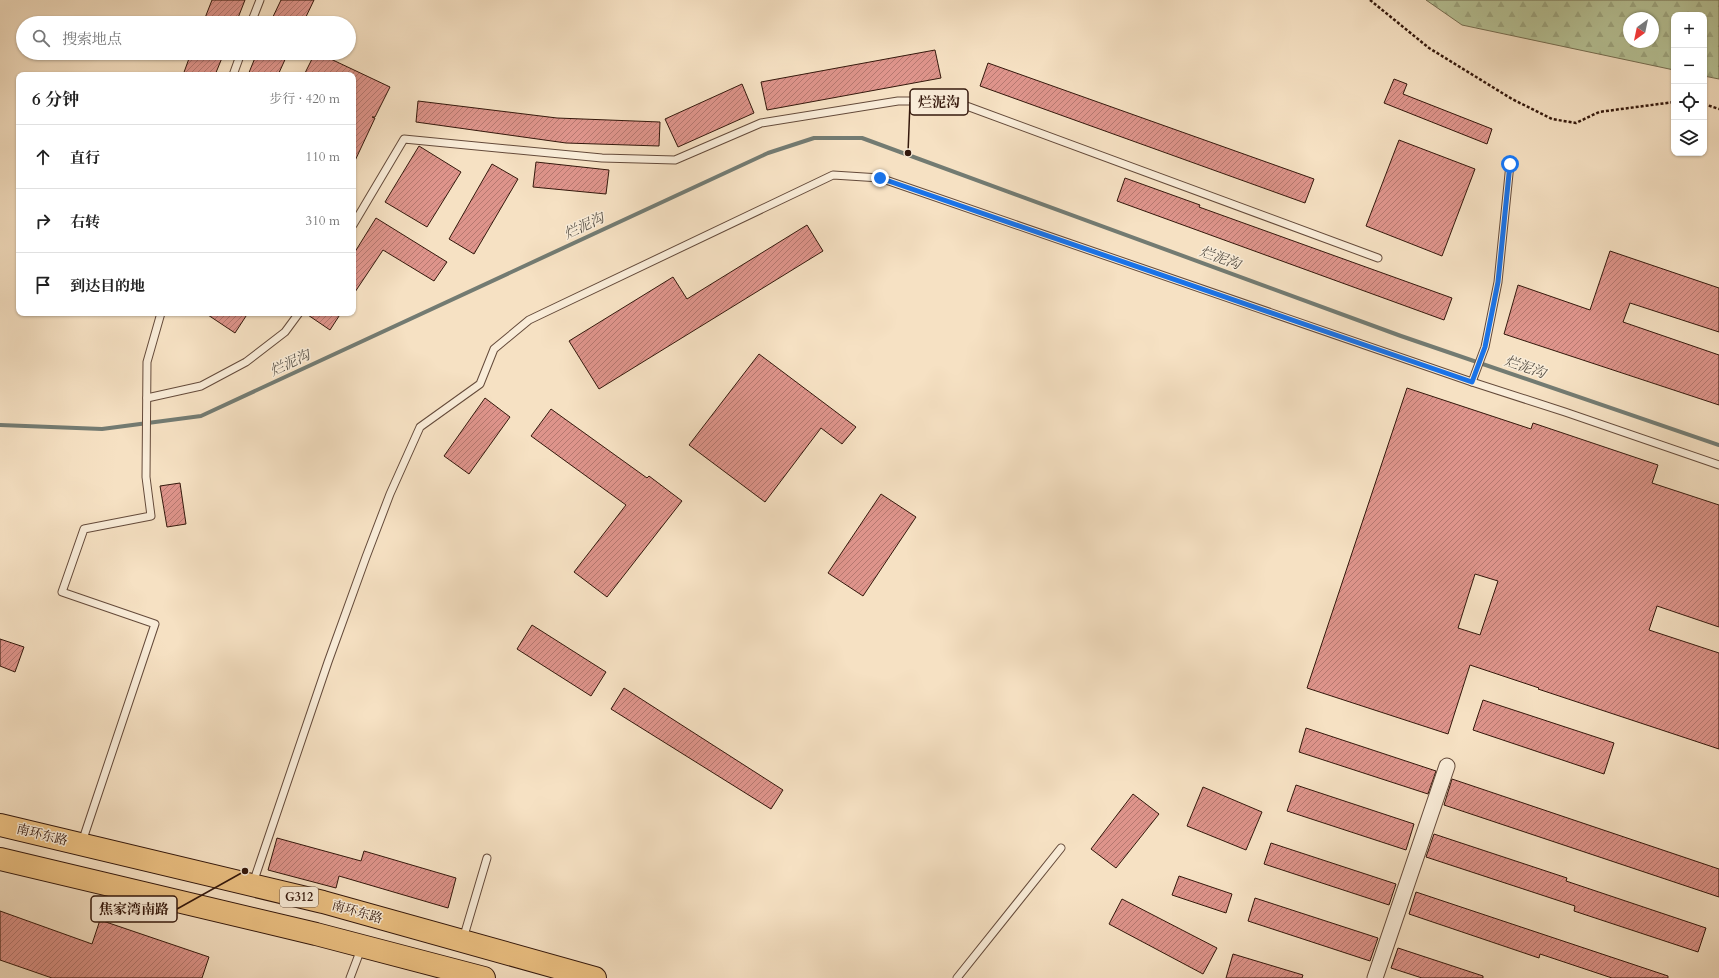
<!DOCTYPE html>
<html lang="zh">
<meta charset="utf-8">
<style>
:root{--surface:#fff;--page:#f6f6f6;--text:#222;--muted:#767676;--line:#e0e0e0}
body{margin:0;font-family:Cardo,"Noto Serif SC",serif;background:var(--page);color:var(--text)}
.controls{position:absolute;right:12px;top:12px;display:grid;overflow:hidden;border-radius:8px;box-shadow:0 1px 3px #0004}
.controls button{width:36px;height:36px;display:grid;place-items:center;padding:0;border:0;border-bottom:1px solid var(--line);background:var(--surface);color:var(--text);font:20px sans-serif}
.compass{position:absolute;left:1623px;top:12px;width:36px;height:36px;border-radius:50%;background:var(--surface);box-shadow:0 1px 3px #0004;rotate:213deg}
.stop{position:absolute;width:12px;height:12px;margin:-9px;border:3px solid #1a73e8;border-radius:50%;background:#fff}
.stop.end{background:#1a73e8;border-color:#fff;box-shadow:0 1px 4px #0008}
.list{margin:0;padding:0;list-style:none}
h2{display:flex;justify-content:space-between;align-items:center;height:52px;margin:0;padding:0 16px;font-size:17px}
h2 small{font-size:13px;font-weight:400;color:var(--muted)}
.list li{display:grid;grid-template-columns:26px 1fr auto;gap:12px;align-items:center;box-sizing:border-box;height:64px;padding:0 16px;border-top:1px solid var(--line)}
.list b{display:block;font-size:15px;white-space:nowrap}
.list em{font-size:13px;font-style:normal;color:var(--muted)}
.icon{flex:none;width:22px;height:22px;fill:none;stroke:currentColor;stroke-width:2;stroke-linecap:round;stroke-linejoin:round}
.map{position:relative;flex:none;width:1719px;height:978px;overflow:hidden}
.search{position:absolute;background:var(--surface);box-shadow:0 1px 3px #0004;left:16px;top:16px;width:340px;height:44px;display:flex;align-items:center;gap:10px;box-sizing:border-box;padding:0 14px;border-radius:22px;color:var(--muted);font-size:15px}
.panel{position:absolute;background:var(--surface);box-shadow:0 1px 3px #0004;left:16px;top:72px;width:340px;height:244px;border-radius:8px}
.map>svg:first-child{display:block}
.forest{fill:url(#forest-firs);stroke:#766e52;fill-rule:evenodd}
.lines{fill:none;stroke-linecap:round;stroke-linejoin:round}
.stream{stroke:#737b72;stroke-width:4}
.building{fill:url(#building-hatch);stroke:#34180c;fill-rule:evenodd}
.service-casing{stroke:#644a3a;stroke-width:9}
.minor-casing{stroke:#644a3a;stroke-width:17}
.trunk-casing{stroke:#34180c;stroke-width:24}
.path{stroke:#34180c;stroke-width:2.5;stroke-dasharray:3 2;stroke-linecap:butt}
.service{stroke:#f9ecd8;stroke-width:7}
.minor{stroke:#f9ecd8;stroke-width:15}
.trunk{stroke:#ebc082;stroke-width:22}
.route{stroke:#1a73e8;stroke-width:5}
.labels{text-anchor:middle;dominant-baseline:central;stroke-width:3;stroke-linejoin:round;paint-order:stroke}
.shield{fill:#f9ecd8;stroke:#6f5849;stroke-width:1}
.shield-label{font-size:12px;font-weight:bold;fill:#34180c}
.street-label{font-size:13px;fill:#34180c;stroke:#f9ecd8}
.water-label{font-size:14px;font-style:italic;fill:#595248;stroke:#f9ecd8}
.leader{fill:none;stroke:#34180c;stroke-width:1.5}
.callout-dot{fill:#34180c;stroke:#f9ecd8;stroke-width:1.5}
.callout{fill:#f9ecd8;stroke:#34180c;stroke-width:1.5}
.callout-label{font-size:14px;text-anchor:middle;font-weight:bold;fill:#34180c}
</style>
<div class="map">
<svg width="1719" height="978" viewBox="0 0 1719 978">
<defs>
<pattern id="forest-firs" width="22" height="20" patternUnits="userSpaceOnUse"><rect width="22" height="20" fill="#b7c498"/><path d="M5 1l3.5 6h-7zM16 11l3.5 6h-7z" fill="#9ea882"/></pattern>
<pattern id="building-hatch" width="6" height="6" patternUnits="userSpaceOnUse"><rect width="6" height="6" fill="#de948b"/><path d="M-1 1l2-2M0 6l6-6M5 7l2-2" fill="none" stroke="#b57870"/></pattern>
</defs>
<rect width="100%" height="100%" fill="#f6e1c3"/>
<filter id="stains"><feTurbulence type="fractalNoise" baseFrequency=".005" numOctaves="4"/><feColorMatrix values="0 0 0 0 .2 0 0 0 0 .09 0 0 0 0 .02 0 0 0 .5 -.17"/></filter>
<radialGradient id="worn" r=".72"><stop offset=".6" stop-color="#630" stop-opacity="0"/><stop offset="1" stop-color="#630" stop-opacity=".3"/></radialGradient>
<path class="forest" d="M1426 0H1719V79L1704 76V15H1674V70L1462 25ZM1629 18H1653V42H1629Z"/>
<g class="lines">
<polyline class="stream" points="0,425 102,429 201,416 768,153 814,138 862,138 1401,336 1719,445"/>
</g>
<g class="building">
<polygon points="212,0 245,0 236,23 203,23"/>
<polygon points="281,0 314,0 303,23 270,23"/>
<polygon points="935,50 941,78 767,110 761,82"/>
<polygon points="191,53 224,53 215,75 183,75"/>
<polygon points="257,53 288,53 278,75 248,75"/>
<polygon points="315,53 318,53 390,87 375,117 372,117 375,118 353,165 353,75 304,75"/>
<polygon points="988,63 1314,179 1305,203 980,86"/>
<polygon points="1394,79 1407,84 1403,94 1492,129 1487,144 1384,103"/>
<polygon points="742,84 754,113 678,147 665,119"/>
<polygon points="418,101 557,118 660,122 659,146 566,143 416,122"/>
<polygon points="1399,140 1475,169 1442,256 1366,226"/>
<polygon points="419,146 461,172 427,227 385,202"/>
<polygon points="536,162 609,170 606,194 533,187"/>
<polygon points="492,164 518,179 474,254 449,239"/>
<polygon points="1125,178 1200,205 1199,207 1452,298 1444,320 1117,201"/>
<polygon points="376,218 447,262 434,281 383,250 353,295 353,255"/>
<polygon points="807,225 823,251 599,389 569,341 673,277 687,299"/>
<polygon points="1610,251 1719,288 1719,332 1630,303 1623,322 1719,355 1719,405 1504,334 1518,285 1590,310"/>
<polygon points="205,313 248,313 235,333"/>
<polygon points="305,313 341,313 330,330"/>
<polygon points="759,354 856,427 842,444 821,428 765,502 689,445"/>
<path d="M1407 388 1531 429 1533 423 1658 465 1652 483 1719 505V627L1657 606 1649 630 1719 653V749L1538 689 1539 688 1470 665 1448 734 1307 688ZM1475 574 1498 581 1480 635 1458 628Z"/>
<polygon points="485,398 510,417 469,474 444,456"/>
<polygon points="551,409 647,478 649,476 682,501 607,597 574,572 626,505 531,436"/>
<polygon points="180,483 186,524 167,527 160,486"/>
<polygon points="881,494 916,517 863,596 828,573"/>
<polygon points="532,625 606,672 591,696 517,649"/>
<polygon points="0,639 24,647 15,672 0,666"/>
<polygon points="624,688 783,790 771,809 611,709"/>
<polygon points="1483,700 1614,743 1604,774 1473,730"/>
<polygon points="1306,728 1436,771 1428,794 1299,752"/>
<polygon points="1452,779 1719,869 1719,897 1444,805"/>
<polygon points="1296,785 1414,824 1406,850 1287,811"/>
<polygon points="1203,787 1262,812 1246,850 1187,826"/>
<polygon points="1133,794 1159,814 1116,868 1091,849"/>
<polygon points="1434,834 1567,878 1566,881 1706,928 1698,952 1574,911 1575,906 1426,857"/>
<polygon points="277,838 361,861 364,851 456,878 448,908 339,876 336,888 268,870"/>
<polygon points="1271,843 1396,884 1389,905 1264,864"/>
<polygon points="1179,876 1232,894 1226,913 1172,895"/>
<polygon points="1416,892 1668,976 1668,978 1612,978 1540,954 1539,958 1409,914"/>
<polygon points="1255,898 1378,938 1370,961 1248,921"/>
<polygon points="1122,899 1217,948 1203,974 1109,924"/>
<polygon points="0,911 92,944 100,920 209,957 202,978 52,978 0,960"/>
<polygon points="1398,948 1483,976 1483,978 1422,978 1391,968"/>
<polygon points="1233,954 1303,975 1302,978 1226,978"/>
</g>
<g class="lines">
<g class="service-casing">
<g id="service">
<polyline points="251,23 260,0"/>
<polyline points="233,75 241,53"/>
<polyline points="353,225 404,139 602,158 675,160 761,123 898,101 953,101 1378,258"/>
<polyline points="1472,382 1485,347 1498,282 1510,164"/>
<polyline points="147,398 201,386 246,362 285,332 299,313"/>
<polyline points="82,842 155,624 62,592 84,529 151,516 146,477 147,362 161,313"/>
<polyline points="253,883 328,662 366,557 390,494 420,427 480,384 494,349 529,320 833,175 880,178 1472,382 1565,412 1719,465"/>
<polyline points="463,939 487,858"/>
<polyline points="350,978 361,949"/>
<polyline points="957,978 1061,848"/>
</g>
</g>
<g class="minor-casing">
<polyline id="minor" points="1375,978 1447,766"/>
</g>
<g class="trunk-casing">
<g id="trunk">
<polyline points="0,825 323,902 595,978"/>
<polyline points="0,859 316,934 484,978"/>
</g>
</g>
<g class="path">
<polyline points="1370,0 1429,48 1512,99 1552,119 1576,123 1599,112 1674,102"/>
<polyline points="1704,104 1719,109"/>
</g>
<use href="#service" class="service"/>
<use href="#minor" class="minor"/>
<use href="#trunk" class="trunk"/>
</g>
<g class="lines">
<polyline class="route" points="880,178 1472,382 1485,347 1498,282 1510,164"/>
</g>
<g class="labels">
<rect class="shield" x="280" y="887" width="38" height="20" rx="3"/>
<g class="shield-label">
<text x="299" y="897">G312</text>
</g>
<g class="street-label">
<text transform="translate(42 835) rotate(14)">南环东路</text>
<text transform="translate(357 912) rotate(16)">南环东路</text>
</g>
<g class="water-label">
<text transform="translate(584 226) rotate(-25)">烂泥沟</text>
<text transform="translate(1220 258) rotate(20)">烂泥沟</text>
<text transform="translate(290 363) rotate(-25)">烂泥沟</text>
<text transform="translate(1525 367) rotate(19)">烂泥沟</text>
</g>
</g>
<path class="leader" d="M908 153L910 102M245 871L177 909"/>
<g class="callout-dot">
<circle cx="908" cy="153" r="4"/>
<circle cx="245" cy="871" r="4"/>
</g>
<g class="callout">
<rect x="910" y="89" width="58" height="26" rx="4"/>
<rect x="91" y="896" width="86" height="26" rx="4"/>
</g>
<g class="callout-label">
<text x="939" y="107">烂泥沟</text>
<text x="134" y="914">焦家湾南路</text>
</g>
<rect width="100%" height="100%" filter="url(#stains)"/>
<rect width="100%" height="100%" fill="url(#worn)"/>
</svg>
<div class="controls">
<button>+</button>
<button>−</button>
<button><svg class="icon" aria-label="locate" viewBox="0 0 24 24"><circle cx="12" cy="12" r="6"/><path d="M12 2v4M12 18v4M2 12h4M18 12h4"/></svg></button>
<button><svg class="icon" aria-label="layers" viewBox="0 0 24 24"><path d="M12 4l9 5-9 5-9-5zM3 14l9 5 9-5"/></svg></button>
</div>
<svg class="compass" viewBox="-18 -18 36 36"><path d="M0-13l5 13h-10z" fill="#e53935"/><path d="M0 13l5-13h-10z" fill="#767676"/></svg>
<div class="stop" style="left:1510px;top:164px"></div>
<div class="stop end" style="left:880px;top:178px"></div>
<div class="search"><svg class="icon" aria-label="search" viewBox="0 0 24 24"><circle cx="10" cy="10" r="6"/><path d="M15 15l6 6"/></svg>搜索地点</div>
<section class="panel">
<h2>6 分钟<small>步行 · 420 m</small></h2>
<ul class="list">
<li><svg class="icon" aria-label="ahead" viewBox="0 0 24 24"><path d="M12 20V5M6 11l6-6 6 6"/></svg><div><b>直行</b></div><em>110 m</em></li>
<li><svg class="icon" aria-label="right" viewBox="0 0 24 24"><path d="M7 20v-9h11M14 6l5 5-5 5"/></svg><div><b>右转</b></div><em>310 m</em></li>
<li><svg class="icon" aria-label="arrive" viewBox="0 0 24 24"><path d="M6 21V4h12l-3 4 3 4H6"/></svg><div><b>到达目的地</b></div></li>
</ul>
</section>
</div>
